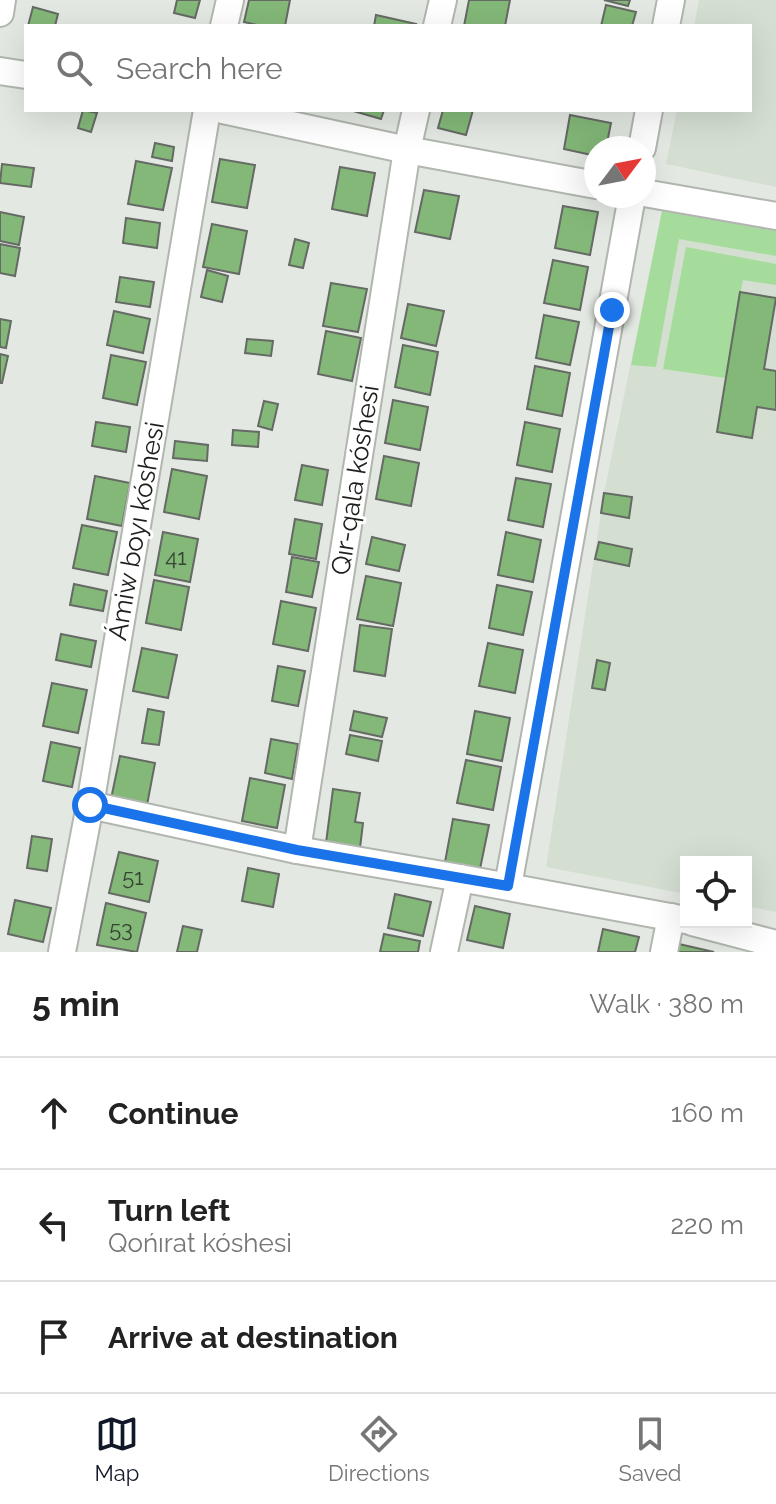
<!DOCTYPE html>
<meta charset="utf-8">
<style>
:root{--surface:#fff;--page:#f6f6f6;--text:#222;--muted:#767676;--line:#e0e0e0;--accent:#111827}
body{margin:0;font-family:Raleway,sans-serif;background:var(--page);color:var(--text)}
.controls{position:absolute;right:24px;bottom:24px;display:grid;overflow:hidden;border-radius:0px;box-shadow:0 8px 32px #0002}
.controls button{width:72px;height:72px;display:grid;place-items:center;padding:0;border:0;border-bottom:2px solid var(--line);background:var(--surface);color:var(--text);font:40px sans-serif}
.compass{position:absolute;left:584px;top:136px;width:72px;height:72px;border-radius:50%;background:var(--surface);box-shadow:0 8px 32px #0002;rotate:58deg}
.stop{position:absolute;width:24px;height:24px;margin:-18px;border:6px solid #1a73e8;border-radius:50%;background:#fff}
.stop.end{background:#1a73e8;border-color:#fff;box-shadow:0 2px 8px #0008}
.list{margin:0;padding:0;list-style:none}
h2{display:flex;justify-content:space-between;align-items:center;height:104px;margin:0;padding:0 32px;font-size:34px}
h2 small{font-size:26px;font-weight:400;color:var(--muted)}
.list li{display:grid;grid-template-columns:52px 1fr auto;gap:24px;align-items:center;box-sizing:border-box;height:112px;padding:0 32px;border-top:2px solid var(--line)}
.list b{display:block;font-size:30px;white-space:nowrap}
.list p{margin:0;font-size:26px;white-space:nowrap;color:var(--muted)}
.list em{font-size:26px;font-style:normal;color:var(--muted)}
.icon{flex:none;width:44px;height:44px;fill:none;stroke:currentColor;stroke-width:2;stroke-linecap:round;stroke-linejoin:round}
.map{position:relative;flex:none;width:776px;height:952px;overflow:hidden}
.search{position:absolute;background:var(--surface);box-shadow:0 8px 32px #0002;left:24px;right:24px;top:24px;height:88px;display:flex;align-items:center;gap:20px;box-sizing:border-box;padding:0 28px;border-radius:0px;color:var(--muted);font-size:30px}
.sheet{height:440px;background:var(--surface)}
nav{display:flex;justify-content:space-around;align-items:center;box-sizing:border-box;height:112px;border-top:2px solid var(--line);background:var(--surface);font-size:22px;color:var(--muted)}
nav a{display:grid;justify-items:center;gap:4px}
nav .on{color:var(--accent)}
.map>svg:first-child{display:block}
.built{fill:#d4dfd2}
.green{fill:#a6dc9b}
.building{fill:#83b878;stroke:#656a64;stroke-width:2}
.lines{fill:none;stroke-linecap:round;stroke-linejoin:round}
.minor-casing{stroke:#b1b6af;stroke-width:30}
.minor{stroke:#fff;stroke-width:26}
.route{stroke:#1a73e8;stroke-width:10}
.labels{text-anchor:middle;dominant-baseline:central;stroke-width:6;stroke-linejoin:round;paint-order:stroke}
.number-label{font-size:22px;fill:#364533}
.street-label{font-size:26px;fill:#1d1f1c;stroke:#fff}
</style>
<div class="map">
<svg width="776" height="952" viewBox="0 0 776 952">
<rect width="100%" height="100%" fill="#e3e9e2"/>
<g class="built">
<polygon points="699,0 776,0 776,187 666,164 677,110 750,110 750,26 694,26"/>
<polygon points="662,211 776,231 776,912 746,906 746,862 686,862 686,894 546,867 604,493"/>
</g>
<g class="green">
<polygon points="662,211 776,231 776,256 679,239 656,367 631,365"/>
<polygon points="686,247 776,264 776,285 743,280 725,378 663,369"/>
</g>
<g class="building">
<polygon points="177,0 200,0 195,18 174,13"/>
<polygon points="249,0 290,0 285,26 262,26 244,22"/>
<polygon points="469,0 510,0 505,26 464,26"/>
<polygon points="604,0 630,0 628,6"/>
<polygon points="606,5 636,12 632,26 601,26"/>
<polygon points="33,7 58,14 55,26 28,26"/>
<polygon points="376,15 416,24 415,26 374,26"/>
<polygon points="83,110 97,113 91,132 78,128"/>
<polygon points="350,110 384,110 381,119"/>
<polygon points="443,110 473,110 466,135 438,128"/>
<polygon points="570,115 611,123 606,148 596,148 596,156 564,149"/>
<polygon points="155,143 174,147 172,161 152,157"/>
<polygon points="220,159 255,165 247,208 212,202"/>
<polygon points="136,161 172,168 163,210 128,204"/>
<polygon points="2,164 34,168 31,187 0,183"/>
<polygon points="340,167 375,173 367,216 332,209"/>
<polygon points="424,190 459,196 450,239 415,232"/>
<polygon points="563,206 598,212 590,255 555,248"/>
<polygon points="0,212 24,217 19,245 0,241"/>
<polygon points="126,218 160,223 157,248 123,243"/>
<polygon points="212,224 247,231 239,274 203,267"/>
<polygon points="295,239 309,243 303,268 289,265"/>
<polygon points="0,244 20,248 15,276 0,273"/>
<polygon points="553,260 588,267 580,310 544,303"/>
<polygon points="207,270 228,276 222,302 201,297"/>
<polygon points="120,277 154,282 150,307 116,302"/>
<polygon points="331,283 367,289 358,332 323,326"/>
<polygon points="740,292 776,298 764,369 776,371 776,410 757,407 752,438 717,432"/>
<polygon points="408,304 444,311 436,346 401,338"/>
<polygon points="114,311 150,319 143,353 107,345"/>
<polygon points="544,315 579,322 570,365 536,358"/>
<polygon points="0,319 11,321 6,348 0,347"/>
<polygon points="326,331 361,338 352,381 318,374"/>
<polygon points="247,339 273,341 271,356 245,353"/>
<polygon points="403,345 438,352 430,395 395,387"/>
<polygon points="0,354 8,356 2,383 0,383"/>
<polygon points="111,355 146,362 137,405 103,398"/>
<polygon points="535,366 570,373 562,416 527,409"/>
<polygon points="393,400 428,407 420,450 385,443"/>
<polygon points="264,401 278,404 272,430 258,426"/>
<polygon points="96,422 130,427 126,452 92,446"/>
<polygon points="525,422 560,429 552,472 517,465"/>
<polygon points="233,430 259,432 258,447 232,445"/>
<polygon points="175,441 208,445 207,461 173,458"/>
<polygon points="384,456 419,463 411,506 376,499"/>
<polygon points="302,465 328,470 322,505 295,500"/>
<polygon points="172,469 207,476 199,519 164,512"/>
<polygon points="95,476 130,483 122,526 87,519"/>
<polygon points="516,478 551,484 543,527 508,520"/>
<polygon points="604,493 632,497 629,518 601,513"/>
<polygon points="295,519 322,524 316,559 289,554"/>
<polygon points="82,525 117,532 108,575 73,568"/>
<polygon points="163,532 198,539 190,582 155,575"/>
<polygon points="506,532 541,540 533,582 498,575"/>
<polygon points="372,537 405,545 399,571 366,564"/>
<polygon points="599,542 632,549 629,566 595,559"/>
<polygon points="292,557 319,562 312,597 286,592"/>
<polygon points="366,576 401,583 393,626 357,619"/>
<polygon points="154,580 189,587 181,630 146,623"/>
<polygon points="74,584 107,591 103,611 70,605"/>
<polygon points="497,585 532,592 523,635 489,628"/>
<polygon points="281,601 316,608 308,651 273,644"/>
<polygon points="360,625 392,629 385,676 354,671"/>
<polygon points="61,634 96,641 91,667 56,660"/>
<polygon points="488,643 523,650 515,693 479,686"/>
<polygon points="142,648 177,655 168,698 133,691"/>
<polygon points="597,660 610,663 605,690 592,688"/>
<polygon points="278,666 305,671 298,706 272,701"/>
<polygon points="52,683 87,690 78,733 43,726"/>
<polygon points="148,709 164,712 159,745 142,743"/>
<polygon points="354,711 387,718 382,737 350,730"/>
<polygon points="475,711 510,718 502,761 467,754"/>
<polygon points="350,735 382,741 378,761 346,754"/>
<polygon points="271,739 298,744 292,779 265,773"/>
<polygon points="51,742 80,748 72,787 43,781"/>
<polygon points="120,756 155,763 147,805 111,799"/>
<polygon points="466,760 501,767 493,810 457,803"/>
<polygon points="250,778 285,785 277,828 242,821"/>
<polygon points="333,789 360,793 355,822 363,823 360,848 326,843"/>
<polygon points="453,819 489,825 480,869 445,862"/>
<polygon points="32,836 52,839 47,871 27,868"/>
<polygon points="119,852 158,861 149,902 109,893"/>
<polygon points="248,868 279,874 273,907 242,901"/>
<polygon points="395,894 431,902 423,936 388,928"/>
<polygon points="15,900 51,908 43,942 8,934"/>
<polygon points="106,903 146,913 137,952 97,945"/>
<polygon points="475,906 510,914 503,948 467,940"/>
<polygon points="183,926 202,930 197,952 177,952"/>
<polygon points="603,929 639,937 635,952 598,952"/>
<polygon points="384,934 420,941 418,952 380,952"/>
<polygon points="679,944 714,952 677,952"/>
</g>
<g class="lines">
<g class="minor-casing">
<g id="minor">
<polyline points="0,13 2,0"/>
<polyline points="224,26 230,0"/>
<polyline points="437,26 443,0"/>
<polyline points="666,26 671,0"/>
<polyline points="0,71 26,75"/>
<polyline points="223,110 407,150 596,185"/>
<polyline points="642,148 649,110"/>
<polyline points="644,193 776,216"/>
<polyline points="90,805 297,850 460,878 686,920"/>
<polyline points="297,850 407,150 416,110"/>
<polyline points="508,886 632,196"/>
<polyline points="692,922 776,944"/>
<polyline points="62,952 90,805 207,110"/>
<polyline points="444,952 460,878"/>
<polyline points="664,952 671,917"/>
</g>
</g>
<use href="#minor" class="minor"/>
</g>
<g class="lines">
<polyline class="route" points="90,805 297,850 508,886 612,310"/>
</g>
<g class="labels">
<g class="number-label">
<text x="176" y="557">41</text>
<text x="133" y="877">51</text>
<text x="121" y="929">53</text>
</g>
<g class="street-label">
<text transform="translate(355 480) rotate(-81)">Qır-qala kóshesi</text>
<text transform="translate(136 531) rotate(-80)">Ámiw boyı kóshesi</text>
</g>
</g>
</svg>
<div class="controls">
<button><svg class="icon" aria-label="locate" viewBox="0 0 24 24"><circle cx="12" cy="12" r="6"/><path d="M12 2v4M12 18v4M2 12h4M18 12h4"/></svg></button>
</div>
<svg class="compass" viewBox="-18 -18 36 36"><path d="M0-13l5 13h-10z" fill="#e53935"/><path d="M0 13l5-13h-10z" fill="#767676"/></svg>
<div class="stop" style="left:90px;top:805px"></div>
<div class="stop end" style="left:612px;top:310px"></div>
<div class="search"><svg class="icon" aria-label="search" viewBox="0 0 24 24"><circle cx="10" cy="10" r="6"/><path d="M15 15l6 6"/></svg>Search here</div>
</div>
<section class="sheet">
<h2>5 min<small>Walk · 380 m</small></h2>
<ul class="list">
<li><svg class="icon" aria-label="ahead" viewBox="0 0 24 24"><path d="M12 20V5M6 11l6-6 6 6"/></svg><div><b>Continue</b></div><em>160 m</em></li>
<li><svg class="icon" aria-label="left" viewBox="0 0 24 24"><path d="M17 20v-9H6M10 6l-5 5 5 5"/></svg><div><b>Turn left</b><p>Qońırat kóshesi</p></div><em>220 m</em></li>
<li><svg class="icon" aria-label="arrive" viewBox="0 0 24 24"><path d="M6 21V4h12l-3 4 3 4H6"/></svg><div><b>Arrive at destination</b></div></li>
</ul>
</section>
<nav>
<a class="on"><svg class="icon" aria-label="map" viewBox="0 0 24 24"><path d="M3 6l6-2 6 2 6-2v14l-6 2-6-2-6 2zM9 4v14M15 6v14"/></svg>Map</a>
<a><svg class="icon" aria-label="directions" viewBox="0 0 24 24"><path d="M12 3l9 9-9 9-9-9zM9 14v-3h6M13 9l2 2-2 2"/></svg>Directions</a>
<a><svg class="icon" aria-label="saved" viewBox="0 0 24 24"><path d="M7 4h10v16l-5-4-5 4z"/></svg>Saved</a>
</nav>
